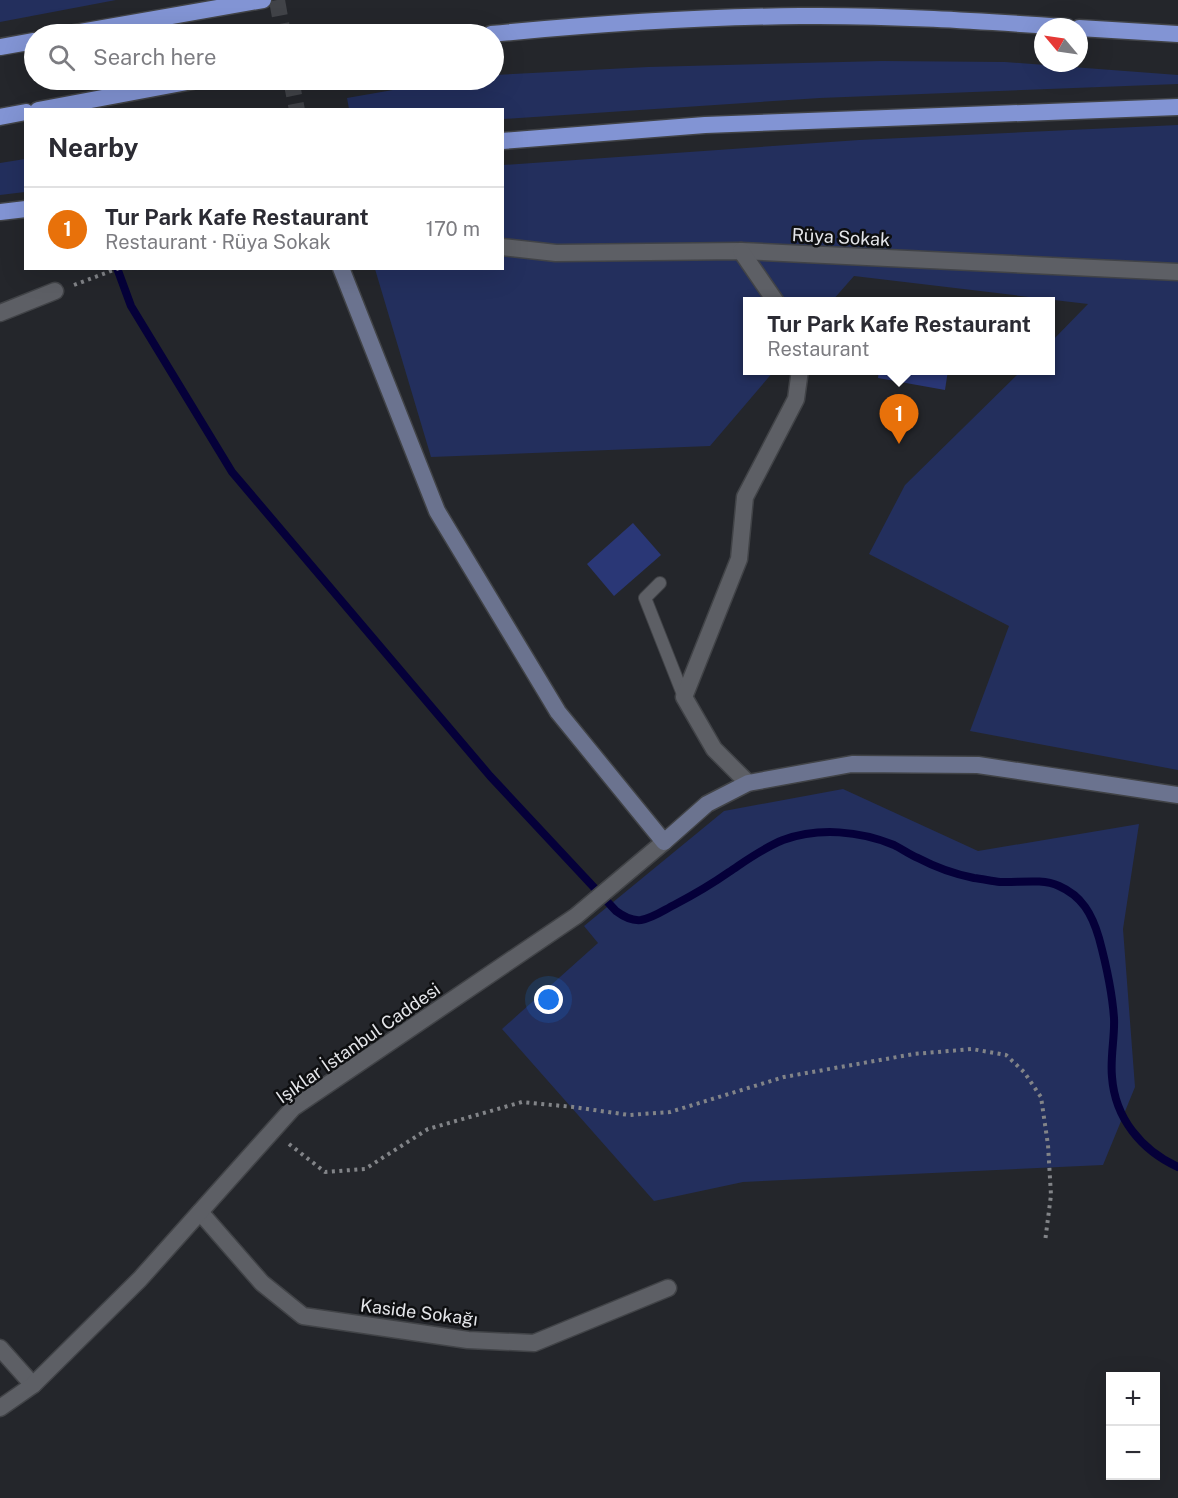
<!DOCTYPE html>
<meta charset="utf-8">
<style>
:root{--surface:#fff;--page:#f2f2f3;--text:#2b2b33;--muted:#7c7c81;--line:#e1e1e2;--accent:#0b8043}
body{margin:0;font-family:"Public Sans",sans-serif;background:var(--page);color:var(--text)}
.controls{position:absolute;right:18px;bottom:18px;display:grid;overflow:hidden;border-radius:0px;box-shadow:0 6px 24px #0002}
.controls button{width:54px;height:54px;display:grid;place-items:center;padding:0;border:0;border-bottom:2px solid var(--line);background:var(--surface);color:var(--text);font:30px sans-serif}
.compass{position:absolute;left:1034px;top:18px;width:54px;height:54px;border-radius:50%;background:var(--surface);box-shadow:0 6px 24px #0002;rotate:299deg}
.you{position:absolute;left:549px;top:1000px;width:21px;height:21px;margin:-15px;border:4px solid #fff;border-radius:50%;background:#1a73e8;box-shadow:0 0 0 9px #1a73e833}
.badge{display:grid;place-items:center;width:39px;height:39px;border-radius:50%;background:var(--accent);color:#fff;font-size:20px;font-weight:700}
.pin{position:absolute;translate:-50% -50px;filter:drop-shadow(0 2px 3px #0008)}
.pin::after{content:'';position:absolute;top:32px;width:21px;height:18px;background:inherit;clip-path:polygon(0 0,100% 0,50% 100%)}
.popup{position:absolute;left:743px;top:297px;width:312px;height:78px;box-sizing:border-box;display:grid;place-content:center;border-radius:0px;background:var(--surface);filter:drop-shadow(0 2px 4px #0005);font-size:20px;white-space:nowrap;color:var(--muted)}
.popup b{font-size:22px;color:var(--text)}
.popup::after{content:'';position:absolute;left:50%;top:100%;margin-left:-12px;border:12px solid transparent;border-top-color:var(--surface)}
.list{margin:0;padding:0;list-style:none}
h2{display:flex;justify-content:space-between;align-items:center;height:78px;margin:0;padding:0 24px;font-size:26px}
h2 small{font-size:20px;font-weight:400;color:var(--muted)}
.list li{display:grid;grid-template-columns:39px 1fr auto;gap:18px;align-items:center;box-sizing:border-box;height:84px;padding:0 24px;border-top:2px solid var(--line)}
.list b{display:block;font-size:22px;white-space:nowrap}
.list p{margin:0;font-size:20px;white-space:nowrap;color:var(--muted)}
.list em{font-size:20px;font-style:normal;color:var(--muted)}
.icon{flex:none;width:33px;height:33px;fill:none;stroke:currentColor;stroke-width:2;stroke-linecap:round;stroke-linejoin:round}
.map{position:relative;flex:none;width:1178px;height:1498px;overflow:hidden}
.search{position:absolute;background:var(--surface);box-shadow:0 6px 24px #0002;left:24px;top:24px;width:480px;height:66px;display:flex;align-items:center;gap:15px;box-sizing:border-box;padding:0 21px;border-radius:33px;color:var(--muted);font-size:22px}
.panel{position:absolute;background:var(--surface);box-shadow:0 6px 24px #0002;left:24px;top:108px;width:480px;height:162px;border-radius:0px}
.map>svg:first-child{display:block}
.green{fill:#232f5d}
.lines{fill:none;stroke-linecap:round;stroke-linejoin:round}
.stream{stroke:#050039;stroke-width:8}
.building{fill:#2a3776}
.secondary-tunnel{stroke:#414348;stroke-width:16;stroke-dasharray:16 8;stroke-linecap:butt}
.service-casing{stroke:#414347;stroke-width:14}
.minor-casing{stroke:#414347;stroke-width:19}
.tertiary-casing{stroke:#414347;stroke-width:19}
.secondary-casing{stroke:#414347;stroke-width:19}
.trunk-casing{stroke:#414347;stroke-width:19}
.path{stroke:#828488;stroke-width:4;stroke-dasharray:3 4.5;stroke-linecap:butt}
.service{stroke:#5d5f65;stroke-width:12}
.minor{stroke:#5d5f65;stroke-width:16}
.tertiary{stroke:#5d5f65;stroke-width:16}
.secondary{stroke:#6b738f;stroke-width:16}
.trunk{stroke:#8294d4;stroke-width:16}
.labels{text-anchor:middle;dominant-baseline:central;stroke-width:5;stroke-linejoin:round;paint-order:stroke}
.street-label{font-size:18px;fill:#e5e6ea;stroke:#0e0f11}
</style>
<div class="map">
<svg width="1178" height="1498" viewBox="0 0 1178 1498">
<rect width="100%" height="100%" fill="#24262b"/>
<g class="green">
<polygon points="0,0 116,0 0,22"/>
<polygon points="882,61 1005,62 1178,75 1178,84 820,98 503,119 502,110 349,109 347,98 450,80 494,80 494,75 648,67"/>
<polygon points="1178,125 1178,770 970,731 1009,626 869,554 905,485 1021,371 1050,370 1051,342 1088,304 854,276 832,301 748,302 748,370 774,371 710,446 431,457 375,269 502,268 503,165 859,140"/>
<polygon points="25,159 25,192 0,195 0,163"/>
<polygon points="843,789 978,851 1139,824 1123,929 1135,1087 1103,1165 743,1182 654,1201 502,1029 598,943 584,926 724,811"/>
</g>
<g class="lines">
<path class="stream" d="M117 268 131 306 232 472 490 776 616 911C624 917 632 921 641 920 653 918 664 910 674 905 693 895 712 884 729 872 747 860 763 848 783 840 819 827 860 831 894 845 902 849 910 855 918 858 935 867 954 874 974 878 982 879 992 881 1000 882 1019 883 1041 878 1059 886 1082 896 1092 914 1099 938 1106 964 1112 990 1114 1018 1115 1037 1110 1057 1112 1077 1115 1118 1141 1150 1178 1167"/>
</g>
<g class="building">
<polygon points="879,370 948,370 945,390 878,378"/>
<polygon points="633,523 661,555 614,596 587,564"/>
</g>
<g class="lines">
<g class="secondary-tunnel">
<polyline points="277,0 283,34"/>
<polyline points="291,80 297,110"/>
</g>
<g class="service-casing">
<polyline id="service" points="660,583 645,598 684,697"/>
</g>
<g class="minor-casing">
<g id="minor">
<polyline points="502,247 556,253 741,251 1178,272"/>
<polyline points="741,251 776,302"/>
<polyline points="0,313 55,291"/>
<polyline points="748,783 714,749 684,697 739,559 745,497 796,399 800,370"/>
<polyline points="200,1212 262,1283 303,1316 468,1340 534,1343 668,1288"/>
<polyline points="0,1348 33,1385"/>
</g>
</g>
<g class="tertiary-casing">
<polyline id="tertiary" points="0,1408 33,1385 140,1279 293,1108 576,916 664,842"/>
</g>
<g class="secondary-casing">
<polyline id="secondary" points="341,268 437,511 558,712 664,842 707,804 748,783 852,764 978,765 1178,795"/>
</g>
<g class="trunk-casing">
<g id="trunk">
<polyline points="1079,28 1178,34"/>
<polyline points="69,34 263,0"/>
<path d="M491 34C594 24 696 17 800 16 889 15 978 21 1067 27"/>
<polyline points="0,47 34,41"/>
<polyline points="38,110 198,80"/>
<polyline points="0,117 26,112"/>
<polyline points="502,141 705,125 1178,107"/>
<polyline points="0,212 26,209"/>
</g>
</g>
<g class="path">
<polyline points="74,285 119,268"/>
<polyline points="289,1144 325,1172 365,1169 428,1129 522,1102 573,1107 629,1115 670,1112 784,1077 914,1054 972,1049 1006,1055 1024,1072 1041,1097 1048,1145 1051,1195 1045,1242"/>
</g>
<use href="#service" class="service"/>
<use href="#minor" class="minor"/>
<use href="#tertiary" class="tertiary"/>
<use href="#secondary" class="secondary"/>
<use href="#trunk" class="trunk"/>
</g>
<g class="labels">
<g class="street-label">
<text transform="translate(841 237) rotate(3)">Rüya Sokak</text>
<text transform="translate(358 1043) rotate(-35)">Işıklar İstanbul Caddesi</text>
<text transform="translate(419 1312) rotate(7)">Kaside Sokağı</text>
</g>
</g>
</svg>
<div class="controls">
<button>+</button>
<button>−</button>
</div>
<svg class="compass" viewBox="-18 -18 36 36"><path d="M0-13l5 13h-10z" fill="#e53935"/><path d="M0 13l5-13h-10z" fill="#7c7c81"/></svg>
<div class="you"></div>
<div class="pin badge" style="left:899px;top:444px;background:#e8710a">1</div>
<div class="popup"><b>Tur Park Kafe Restaurant</b>Restaurant</div>
<div class="search"><svg class="icon" aria-label="search" viewBox="0 0 24 24"><circle cx="10" cy="10" r="6"/><path d="M15 15l6 6"/></svg>Search here</div>
<section class="panel">
<h2>Nearby<small></small></h2>
<ul class="list">
<li><span class="badge" style="background:#e8710a">1</span><div><b>Tur Park Kafe Restaurant</b><p>Restaurant · Rüya Sokak</p></div><em>170 m</em></li>
</ul>
</section>
</div>
